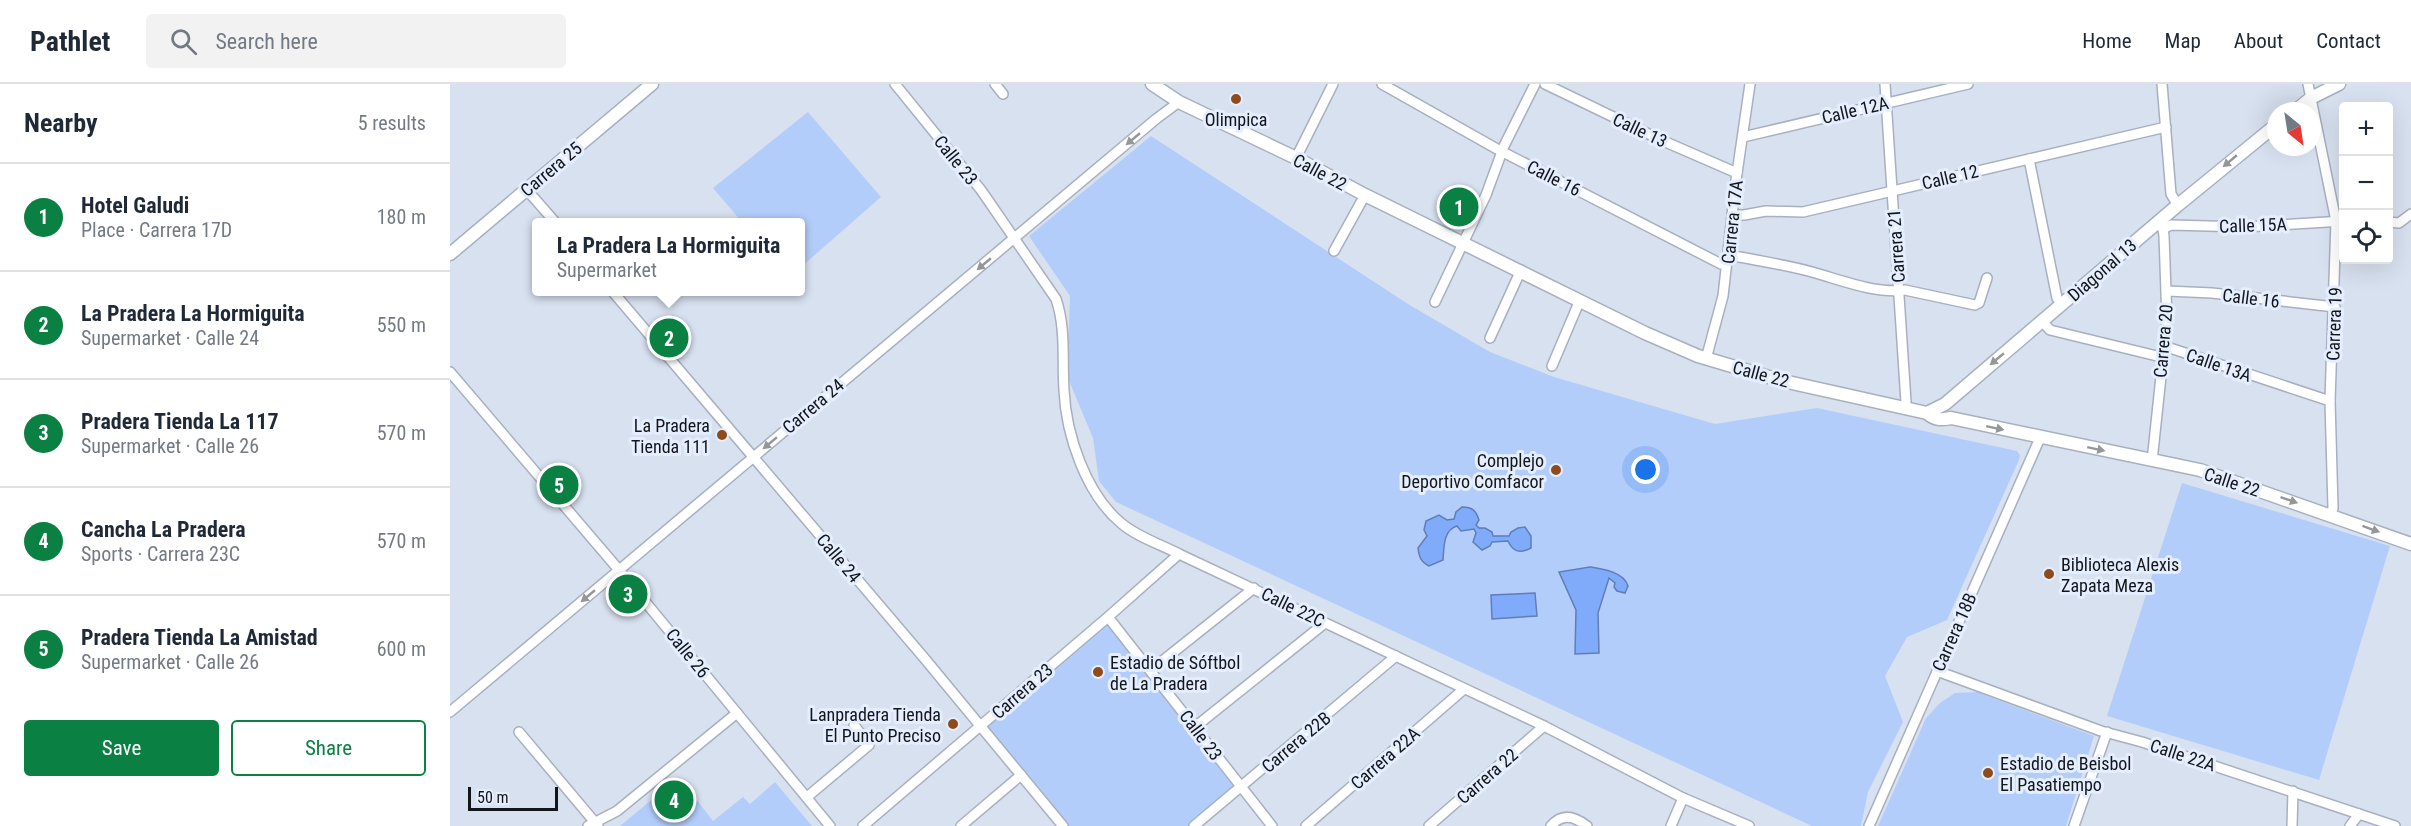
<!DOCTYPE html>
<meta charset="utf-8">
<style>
:root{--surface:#fff;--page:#f2f2f3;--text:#1f2937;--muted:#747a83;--line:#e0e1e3;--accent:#0b8043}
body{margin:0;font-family:"Roboto Condensed",sans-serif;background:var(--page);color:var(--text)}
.controls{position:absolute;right:18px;top:18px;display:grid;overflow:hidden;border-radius:6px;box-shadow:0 6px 24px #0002}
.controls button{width:54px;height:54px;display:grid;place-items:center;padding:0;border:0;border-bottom:2px solid var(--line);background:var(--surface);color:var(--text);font:30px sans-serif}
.compass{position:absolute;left:1817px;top:18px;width:54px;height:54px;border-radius:50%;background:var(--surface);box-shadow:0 6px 24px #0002;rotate:150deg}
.scale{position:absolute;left:18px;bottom:15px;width:90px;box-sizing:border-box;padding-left:6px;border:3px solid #12151a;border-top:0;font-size:16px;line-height:21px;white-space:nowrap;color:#12151a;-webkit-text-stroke:4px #e5eefe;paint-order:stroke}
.you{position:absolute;left:1196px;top:386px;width:21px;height:21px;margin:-15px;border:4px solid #fff;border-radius:50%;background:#1a73e8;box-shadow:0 0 0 9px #1a73e833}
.badge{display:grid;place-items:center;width:39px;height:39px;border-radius:50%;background:var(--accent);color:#fff;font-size:20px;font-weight:700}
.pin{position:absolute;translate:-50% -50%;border:3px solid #fff;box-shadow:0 2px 6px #0006}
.popup{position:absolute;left:82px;top:134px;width:273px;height:78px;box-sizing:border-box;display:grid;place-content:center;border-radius:6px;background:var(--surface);filter:drop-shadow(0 2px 4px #0005);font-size:20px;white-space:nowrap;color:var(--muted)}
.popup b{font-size:22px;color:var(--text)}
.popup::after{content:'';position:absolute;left:50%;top:100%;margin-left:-12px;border:12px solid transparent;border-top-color:var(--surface)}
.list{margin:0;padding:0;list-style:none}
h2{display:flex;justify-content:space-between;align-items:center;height:78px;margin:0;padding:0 24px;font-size:26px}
h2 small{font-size:20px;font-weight:400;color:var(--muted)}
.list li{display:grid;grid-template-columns:39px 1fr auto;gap:18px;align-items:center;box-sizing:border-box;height:108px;padding:0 24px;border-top:2px solid var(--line)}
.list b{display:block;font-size:22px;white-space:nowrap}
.list p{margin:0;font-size:20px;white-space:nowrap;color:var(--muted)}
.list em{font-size:20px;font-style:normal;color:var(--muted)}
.actions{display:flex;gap:12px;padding:18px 24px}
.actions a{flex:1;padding:14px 0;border:2px solid var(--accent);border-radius:6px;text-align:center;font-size:21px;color:var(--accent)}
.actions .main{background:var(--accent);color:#fff}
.icon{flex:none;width:33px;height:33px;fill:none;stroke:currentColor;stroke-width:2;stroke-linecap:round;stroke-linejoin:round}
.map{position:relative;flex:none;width:1961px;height:742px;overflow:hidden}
header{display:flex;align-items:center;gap:36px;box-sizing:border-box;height:84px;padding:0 30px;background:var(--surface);border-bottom:2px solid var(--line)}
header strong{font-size:28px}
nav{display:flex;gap:33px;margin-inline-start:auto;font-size:21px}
.search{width:420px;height:54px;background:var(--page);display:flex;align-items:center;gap:15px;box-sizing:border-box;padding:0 21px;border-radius:6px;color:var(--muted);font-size:22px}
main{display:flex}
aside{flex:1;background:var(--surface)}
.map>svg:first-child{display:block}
.green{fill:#b3cdfb}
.water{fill:#80abfa;stroke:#5f7eb7;stroke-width:1.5}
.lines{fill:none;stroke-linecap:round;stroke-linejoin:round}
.minor-casing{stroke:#a8b0bf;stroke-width:12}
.tertiary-casing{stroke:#a8b0bf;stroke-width:15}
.minor{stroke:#fff;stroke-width:9}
.tertiary{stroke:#fff;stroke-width:12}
.oneway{fill:#949698}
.poi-dot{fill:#8e4b1c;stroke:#e5eefe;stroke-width:2}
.labels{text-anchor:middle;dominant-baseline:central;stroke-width:6;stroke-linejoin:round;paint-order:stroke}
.street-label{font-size:18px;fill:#12151a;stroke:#e5eefe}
.poi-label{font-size:18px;fill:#12151a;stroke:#e5eefe;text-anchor:end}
</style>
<header>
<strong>Pathlet</strong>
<div class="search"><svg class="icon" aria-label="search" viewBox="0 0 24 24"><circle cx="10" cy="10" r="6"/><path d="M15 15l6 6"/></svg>Search here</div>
<nav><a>Home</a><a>Map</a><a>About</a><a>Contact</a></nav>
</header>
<main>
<aside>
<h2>Nearby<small>5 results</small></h2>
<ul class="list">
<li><span class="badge">1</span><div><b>Hotel Galudi</b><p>Place · Carrera 17D</p></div><em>180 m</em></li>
<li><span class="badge">2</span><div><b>La Pradera La Hormiguita</b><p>Supermarket · Calle 24</p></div><em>550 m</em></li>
<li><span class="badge">3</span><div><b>Pradera Tienda La 117</b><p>Supermarket · Calle 26</p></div><em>570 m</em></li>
<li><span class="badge">4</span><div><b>Cancha La Pradera</b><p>Sports · Carrera 23C</p></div><em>570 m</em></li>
<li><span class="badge">5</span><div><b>Pradera Tienda La Amistad</b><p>Supermarket · Calle 26</p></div><em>600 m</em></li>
</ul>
<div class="actions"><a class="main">Save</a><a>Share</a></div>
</aside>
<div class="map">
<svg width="1961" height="742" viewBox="0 0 1961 742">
<rect width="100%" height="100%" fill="#d8e1f0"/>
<g class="green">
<polygon points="358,28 431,113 351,183 351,138 292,138 263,104"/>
<polygon points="701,52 958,220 1040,268 1104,293 1265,340 1367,324 1567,367 1570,371 1569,376 1497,536 1457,553 1435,592 1453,638 1418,708 1411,742 1362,742 666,418 649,397 643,354 617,292 620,212 579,152"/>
<polygon points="1732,399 1940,462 1869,696 1657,632"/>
<polygon points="658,533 791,704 744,742 613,742 530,643"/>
<polygon points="1527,608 1644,652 1616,742 1428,742 1476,634 1490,619 1505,609"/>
<polygon points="229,693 263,737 293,713 300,720 325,698 362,742 170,742"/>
</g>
<g class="water">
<path d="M1012 423C1023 423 1026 427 1029 436L1026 441 1029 444H1035L1042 448 1043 452H1059L1061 448 1068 444 1075 443 1081 452V464C1070 470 1063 468 1058 457L1042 458 1040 462 1032 466 1023 458 1026 449 1024 445 1011 447 1007 442C993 446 994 464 993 476L979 482C971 478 969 473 968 464L977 452 974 446 976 437 989 431 997 436 1004 435 1006 428Z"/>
<path d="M1140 483C1153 485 1174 488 1178 502L1175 509 1167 507 1164 503 1165 499 1159 494 1148 529 1149 569 1125 570 1126 526 1109 488Z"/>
<polygon points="1085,509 1087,532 1042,535 1041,511"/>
</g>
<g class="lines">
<g class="minor-casing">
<g id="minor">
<path d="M445 0 531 106 606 215C616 244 612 275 614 306 616 351 636 410 671 439 687 453 710 460 729 470L1094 642 1233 714 1299 742"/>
<polyline points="545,0 553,10"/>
<path d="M932 0 1047 65 1271 180 1284 172C1310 177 1337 181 1362 188 1391 196 1425 210 1455 206L1525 221 1529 219 1537 194"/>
<polyline points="1095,0 1211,56 1287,89"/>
<polyline points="1435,0 1456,318 1454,325"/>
<polyline points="1712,0 1721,110 1728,121"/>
<polyline points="1858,0 1886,137 1880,317 1883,424 1881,431"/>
<polyline points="1293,53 1518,0"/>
<polyline points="846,74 883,0"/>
<polyline points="1579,75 1607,214 1611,220"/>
<polyline points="77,106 105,138"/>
<polyline points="1282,131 1294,131 1316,127 1353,128 1716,43"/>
<polyline points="1938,138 1949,139 1961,130"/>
<polyline points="1713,145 1721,141 1795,143 1894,137"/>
<polyline points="884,167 915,111"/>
<polyline points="1717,207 1762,209 1885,223"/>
<polyline points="163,208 475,575 613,742"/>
<polyline points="985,218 1036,111 1054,62 1085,0"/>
<polyline points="1592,237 1600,246 1707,272 1720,264 1880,317"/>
<polyline points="1040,254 1071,186"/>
<polyline points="1256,275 1273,212 1286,96 1300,0"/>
<polyline points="1102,282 1130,216"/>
<polyline points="0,288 169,486 380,742"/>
<polyline points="1702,377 1717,236 1714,152 1713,145 1707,138"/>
<polyline points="658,533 822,742"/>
<polyline points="701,586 804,504"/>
<polyline points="1487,587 1651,647 1692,658 1945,742"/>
<polyline points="0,628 706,35 729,18"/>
<polyline points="745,643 875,539"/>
<polyline points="69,648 148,742"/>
<polyline points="357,713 419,661 404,641"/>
<polyline points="138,742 167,727 287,629"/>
<polyline points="413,742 658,533 729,470"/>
<polyline points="511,742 571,691"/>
<polyline points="744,742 946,572"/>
<polyline points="856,742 1014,605"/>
<polyline points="979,742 1094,642"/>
<path d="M1101 742C1112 729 1124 732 1137 742"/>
<polyline points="1221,742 1233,714"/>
<polyline points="1419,742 1590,354"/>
<polyline points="1624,742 1657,648"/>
<polyline points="1842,742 1843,707"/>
<polyline points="1900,742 1909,730"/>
</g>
</g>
<g class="tertiary-casing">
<g id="tertiary">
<path d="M702 0 729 18 846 74 915 111 1195 249 1248 272 1329 296 1477 329C1485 336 1491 336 1501 334L1750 386 1961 460"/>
<polyline points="1845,27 1861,14 1889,0"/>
<polyline points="0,170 202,0"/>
<polyline points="1477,329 1495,320 1728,121 1826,41"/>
</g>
</g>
<use href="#minor" class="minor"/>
<use href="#tertiary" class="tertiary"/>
</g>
<defs><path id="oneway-solid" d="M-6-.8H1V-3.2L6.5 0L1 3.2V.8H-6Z" transform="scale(1.5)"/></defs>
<g class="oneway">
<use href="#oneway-solid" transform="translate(683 55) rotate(140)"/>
<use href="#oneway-solid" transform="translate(1780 77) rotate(140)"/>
<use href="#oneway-solid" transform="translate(534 180) rotate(140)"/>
<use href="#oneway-solid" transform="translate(1547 275) rotate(140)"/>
<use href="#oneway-solid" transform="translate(1545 344) rotate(12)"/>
<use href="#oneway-solid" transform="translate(320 359) rotate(140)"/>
<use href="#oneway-solid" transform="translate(1646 365) rotate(12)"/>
<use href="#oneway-solid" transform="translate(1839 416) rotate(19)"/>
<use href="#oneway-solid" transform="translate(1921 445) rotate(20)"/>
<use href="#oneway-solid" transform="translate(138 512) rotate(140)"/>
</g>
<g class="poi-dot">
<circle cx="786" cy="15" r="6"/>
<circle cx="272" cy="351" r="6"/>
<circle cx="1106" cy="386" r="6"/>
<circle cx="1599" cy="490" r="6"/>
<circle cx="648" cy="588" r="6"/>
<circle cx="503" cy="640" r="6"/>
<circle cx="1538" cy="689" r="6"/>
</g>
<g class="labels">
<g class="street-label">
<text transform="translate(1405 26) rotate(-13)">Calle 12A</text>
<text transform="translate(1190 46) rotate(25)">Calle 13</text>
<text transform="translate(506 76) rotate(51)">Calle 23</text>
<text transform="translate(101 85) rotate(-40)">Carrera 25</text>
<text transform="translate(870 88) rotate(28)">Calle 22</text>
<text transform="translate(1500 93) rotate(-13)">Calle 12</text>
<text transform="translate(1104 94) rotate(27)">Calle 16</text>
<text transform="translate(1282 138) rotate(-84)">Carrera 17A</text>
<text transform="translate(1803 141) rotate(-2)">Calle 15A</text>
<text transform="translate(1446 162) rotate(-94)">Carrera 21</text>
<text transform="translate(1652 186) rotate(-41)">Diagonal 13</text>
<text transform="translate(1801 214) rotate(7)">Calle 16</text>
<text transform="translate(1884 240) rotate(-88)">Carrera 19</text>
<text transform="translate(1713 257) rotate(-85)">Carrera 20</text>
<text transform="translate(1769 281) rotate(19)">Calle 13A</text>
<text transform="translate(1311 290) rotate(15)">Calle 22</text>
<text transform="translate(363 322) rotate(-40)">Carrera 24</text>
<text transform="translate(1782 398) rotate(18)">Calle 22</text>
<text transform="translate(389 474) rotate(50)">Calle 24</text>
<text transform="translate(843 523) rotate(26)">Calle 22C</text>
<text transform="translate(1504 548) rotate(-66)">Carrera 18B</text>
<text transform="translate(238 569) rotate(51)">Calle 26</text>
<text transform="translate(572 607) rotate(-41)">Carrera 23</text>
<text transform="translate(751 651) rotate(53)">Calle 23</text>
<text transform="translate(846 658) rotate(-40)">Carrera 22B</text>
<text transform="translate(1733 671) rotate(18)">Calle 22A</text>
<text transform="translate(935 674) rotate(-41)">Carrera 22A</text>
<text transform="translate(1037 692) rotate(-41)">Carrera 22</text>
</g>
<g class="poi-label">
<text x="786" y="35" text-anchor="middle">Olimpica</text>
<text x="260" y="341">La Pradera<tspan x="260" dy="21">Tienda 111</tspan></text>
<text x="1094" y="376">Complejo<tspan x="1094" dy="21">Deportivo Comfacor</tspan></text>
<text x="1611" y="480" text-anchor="start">Biblioteca Alexis<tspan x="1611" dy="21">Zapata Meza</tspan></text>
<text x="660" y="578" text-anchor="start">Estadio de Sóftbol<tspan x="660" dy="21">de La Pradera</tspan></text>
<text x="491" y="630">Lanpradera Tienda<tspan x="491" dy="21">El Punto Preciso</tspan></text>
<text x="1550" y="679" text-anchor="start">Estadio de Beisbol<tspan x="1550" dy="21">El Pasatiempo</tspan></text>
</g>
</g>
</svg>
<div class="controls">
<button>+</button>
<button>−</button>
<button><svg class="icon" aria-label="locate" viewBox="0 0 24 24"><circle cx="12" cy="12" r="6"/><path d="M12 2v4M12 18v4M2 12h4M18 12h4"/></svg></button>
</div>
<svg class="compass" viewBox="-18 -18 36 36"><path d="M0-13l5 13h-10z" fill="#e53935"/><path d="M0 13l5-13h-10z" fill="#747a83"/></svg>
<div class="scale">50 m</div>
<div class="you"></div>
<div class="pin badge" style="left:1009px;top:123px">1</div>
<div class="pin badge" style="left:219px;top:254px">2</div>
<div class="popup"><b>La Pradera La Hormiguita</b>Supermarket</div>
<div class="pin badge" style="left:178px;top:510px">3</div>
<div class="pin badge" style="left:224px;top:716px">4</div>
<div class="pin badge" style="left:109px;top:401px">5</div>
</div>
</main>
